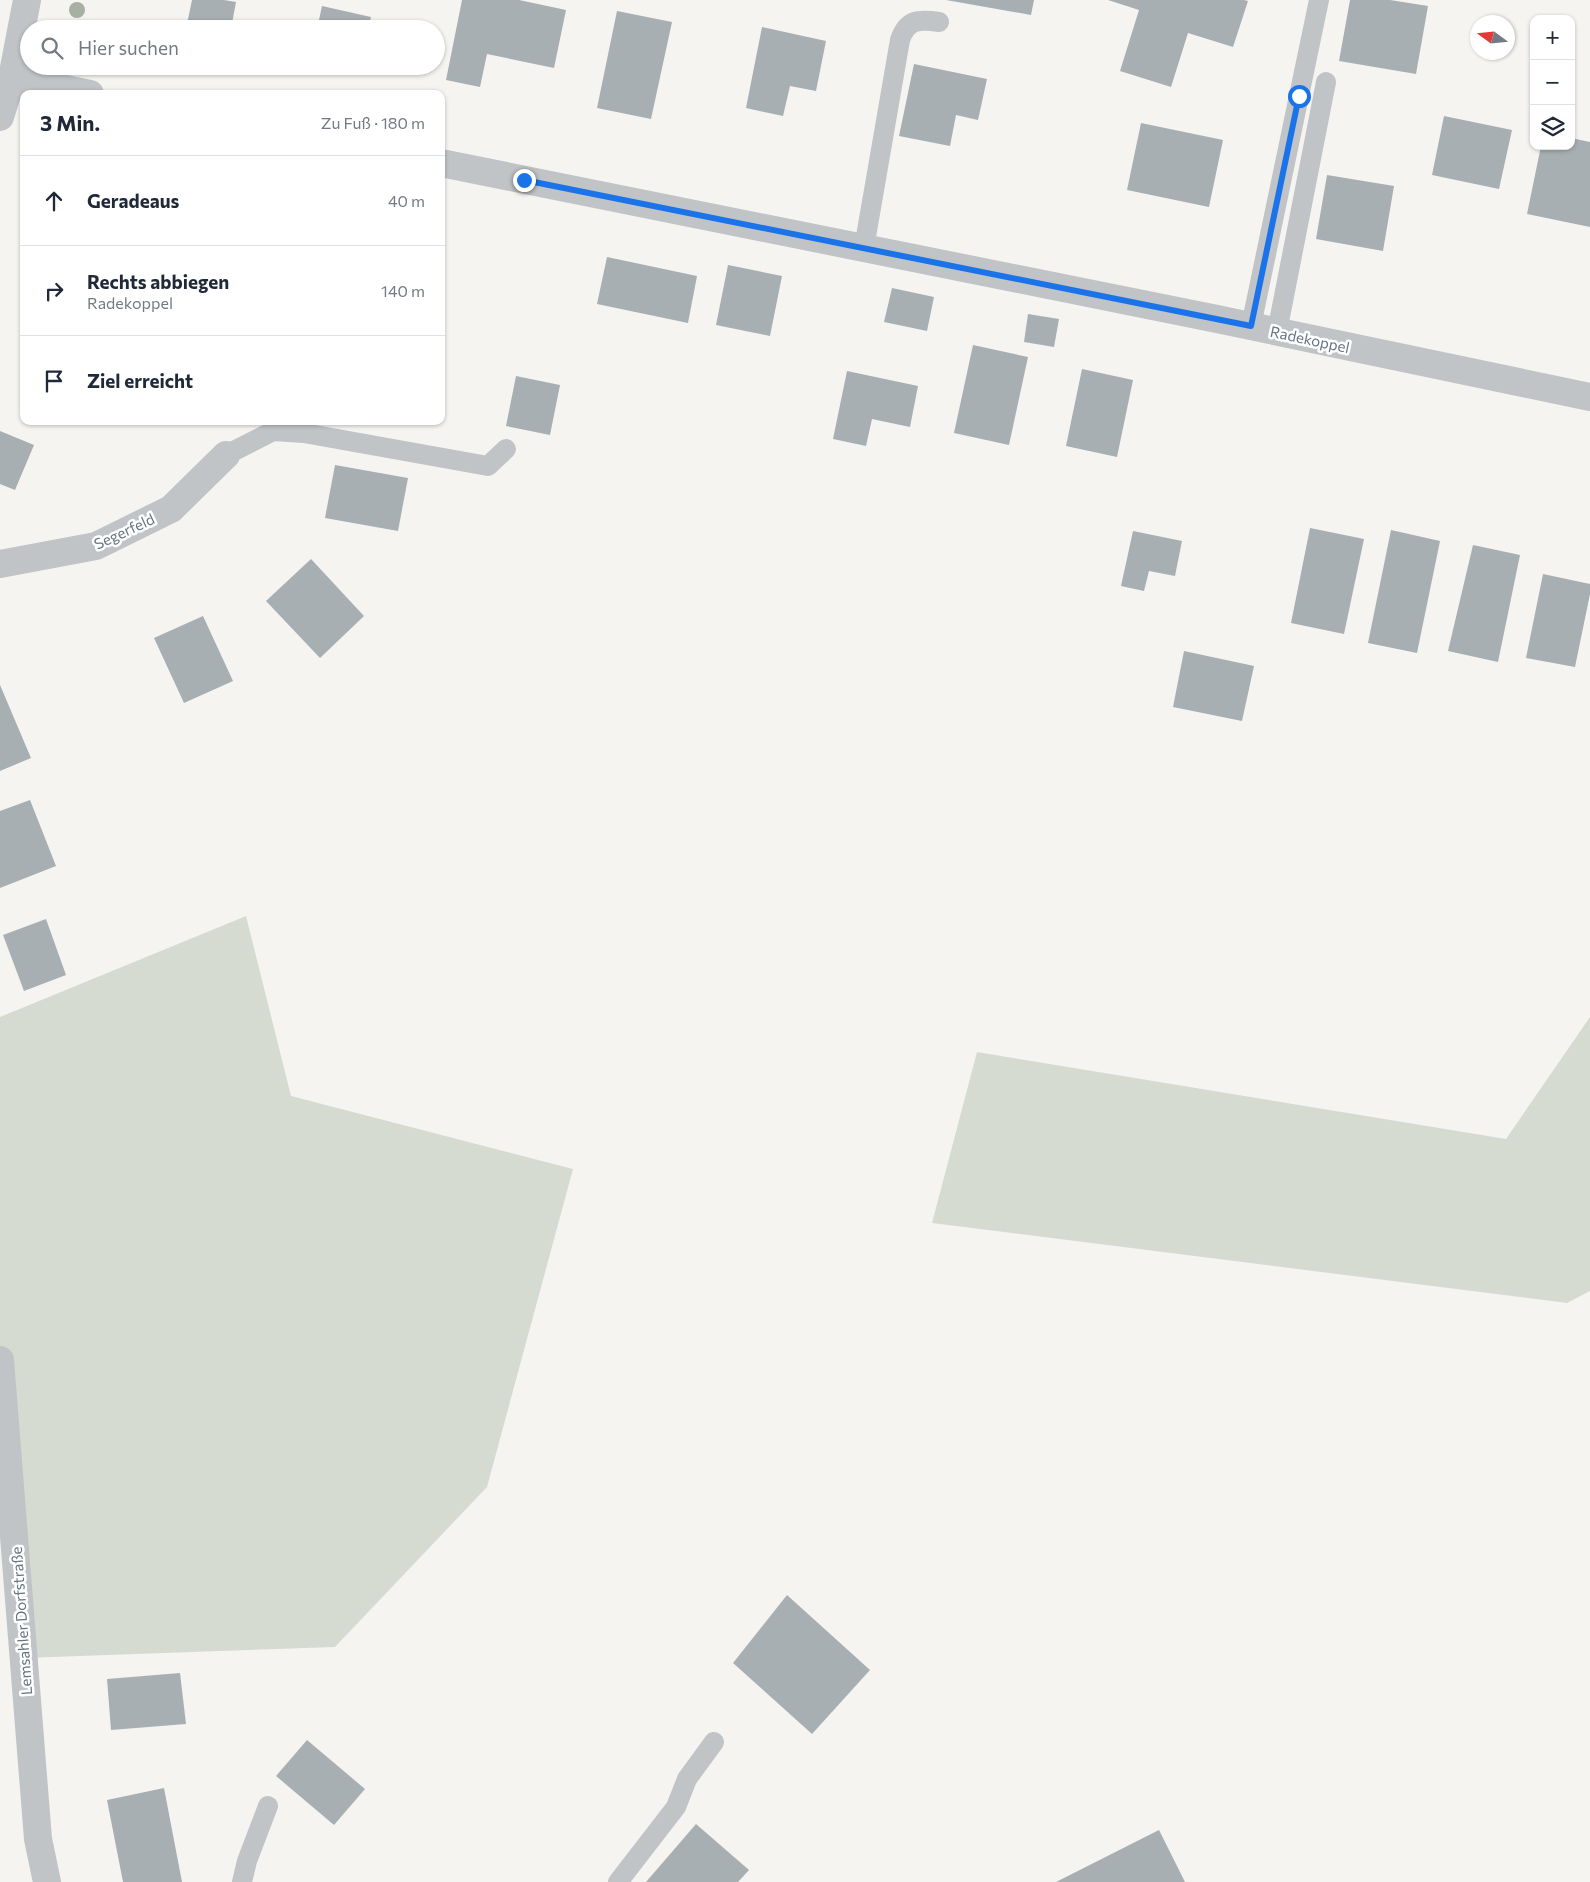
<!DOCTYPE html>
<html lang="de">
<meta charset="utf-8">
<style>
:root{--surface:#fff;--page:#f6f6f7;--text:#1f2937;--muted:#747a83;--line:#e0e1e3}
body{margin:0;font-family:Commissioner,sans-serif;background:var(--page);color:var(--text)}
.controls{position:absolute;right:15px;top:15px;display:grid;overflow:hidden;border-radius:10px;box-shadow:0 1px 4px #0004}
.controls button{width:45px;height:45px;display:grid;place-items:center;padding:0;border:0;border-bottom:1px solid var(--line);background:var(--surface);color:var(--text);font:25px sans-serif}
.compass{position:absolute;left:1470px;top:15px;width:45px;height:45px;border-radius:50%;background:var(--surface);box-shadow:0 1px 4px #0004;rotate:285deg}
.stop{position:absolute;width:15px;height:15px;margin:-11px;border:4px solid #1a73e8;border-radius:50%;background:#fff}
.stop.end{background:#1a73e8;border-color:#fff;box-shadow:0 1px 5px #0008}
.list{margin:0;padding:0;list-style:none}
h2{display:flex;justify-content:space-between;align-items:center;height:65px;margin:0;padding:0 20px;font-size:21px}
h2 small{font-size:16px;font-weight:400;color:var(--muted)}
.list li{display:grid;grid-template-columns:32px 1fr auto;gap:15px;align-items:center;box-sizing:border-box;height:90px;padding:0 20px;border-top:1px solid var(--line)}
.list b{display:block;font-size:19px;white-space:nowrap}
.list p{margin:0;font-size:16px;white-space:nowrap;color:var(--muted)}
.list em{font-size:16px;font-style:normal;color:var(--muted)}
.icon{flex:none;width:28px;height:28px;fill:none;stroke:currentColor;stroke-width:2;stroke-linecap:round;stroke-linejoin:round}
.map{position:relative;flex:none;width:1590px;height:1882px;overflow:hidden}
.search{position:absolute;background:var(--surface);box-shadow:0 1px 4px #0004;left:20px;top:20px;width:425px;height:55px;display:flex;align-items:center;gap:12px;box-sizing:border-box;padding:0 18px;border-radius:28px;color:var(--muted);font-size:19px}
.panel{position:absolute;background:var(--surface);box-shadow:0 1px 4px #0004;left:20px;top:90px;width:425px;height:335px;border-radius:10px}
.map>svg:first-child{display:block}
.green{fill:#d6dbd2}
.building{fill:#a7afb3}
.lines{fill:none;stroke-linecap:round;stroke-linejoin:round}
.service{stroke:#c0c4c7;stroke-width:20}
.minor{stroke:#c0c4c7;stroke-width:28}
.tertiary{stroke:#c0c4c7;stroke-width:28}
.tree{fill:#a7b0a3}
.route{stroke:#1a73e8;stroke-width:6}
.labels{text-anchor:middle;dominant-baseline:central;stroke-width:5;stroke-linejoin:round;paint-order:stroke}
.street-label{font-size:15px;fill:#647581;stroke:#fff}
</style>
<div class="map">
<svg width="1590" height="1882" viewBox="0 0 1590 1882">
<rect width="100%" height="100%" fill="#f5f4f1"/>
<g class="green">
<polygon points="246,916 291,1096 573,1169 487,1487 335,1647 24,1658 0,1360 0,1017"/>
<polygon points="1590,1017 1590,1291 1567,1303 932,1223 977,1052 1506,1139"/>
</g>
<g class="building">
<polygon points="192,0 224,0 236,2 231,29 186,29"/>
<polygon points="462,0 519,0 566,10 554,68 487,54 480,87 446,80"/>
<polygon points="946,0 1034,0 1031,15"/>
<polygon points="1108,0 1244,0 1248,1 1233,47 1188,33 1171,87 1120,71 1139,10"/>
<polygon points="1350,0 1390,0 1428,6 1416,74 1339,61"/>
<polygon points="322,6 371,17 368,29 317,29"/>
<polygon points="617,11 672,22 651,119 597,108"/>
<polygon points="161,23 184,28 184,29 159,29"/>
<polygon points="762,27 826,41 816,91 790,86 783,116 746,108"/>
<polygon points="914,64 987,79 978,120 956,115 950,146 899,136"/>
<polygon points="195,66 223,66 222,73"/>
<polygon points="330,66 359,66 358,73"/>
<polygon points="1444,116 1512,130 1499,189 1432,175"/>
<polygon points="1141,123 1223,140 1209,207 1127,190"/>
<polygon points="1571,138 1590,142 1590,227 1527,214 1541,146 1571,146"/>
<polygon points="1327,175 1394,186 1383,251 1316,239"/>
<polygon points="607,257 697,276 688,323 597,304"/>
<polygon points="728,265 782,276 770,336 716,325"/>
<polygon points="892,288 934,297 927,331 884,322"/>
<polygon points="1028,314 1059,319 1054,347 1024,342"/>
<polygon points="973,345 1028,357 1009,445 954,433"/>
<polygon points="1082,369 1133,380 1117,457 1066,446"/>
<polygon points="847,371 918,386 910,427 872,419 866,446 833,439"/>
<polygon points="516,376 560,385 550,435 506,426"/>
<polygon points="0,431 34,445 15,490 0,484"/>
<polygon points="335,465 408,478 398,531 325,518"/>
<polygon points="1310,528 1364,539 1344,634 1291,623"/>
<polygon points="1391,530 1440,541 1417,653 1368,643"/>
<polygon points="1133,531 1182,541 1175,576 1149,571 1144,591 1121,586"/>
<polygon points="1473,545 1520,555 1498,662 1448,651"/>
<polygon points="311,559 364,616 320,658 266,601"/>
<polygon points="1543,574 1590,584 1590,594 1575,667 1526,658"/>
<polygon points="203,616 233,681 184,703 154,638"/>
<polygon points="1184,651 1254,666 1242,721 1173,707"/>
<polygon points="0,685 31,758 0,771"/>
<polygon points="30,800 56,866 0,888 0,811"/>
<polygon points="46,919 66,975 24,991 3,935"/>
<polygon points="787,1595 870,1670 812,1734 733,1663"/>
<polygon points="180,1673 186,1724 111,1730 107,1679"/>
<polygon points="307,1740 365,1789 334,1825 276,1776"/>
<polygon points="164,1788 182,1882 123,1882 107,1800"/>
<polygon points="696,1824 749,1870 738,1882 646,1882"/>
<polygon points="1159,1830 1185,1882 1056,1882"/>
</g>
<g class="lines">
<g class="service">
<path d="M864 248 900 40C907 19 919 19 939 22"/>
<polyline points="1251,326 1319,0"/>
<polyline points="1277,332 1326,82"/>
<polyline points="226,455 273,431 304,433 488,466 506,449"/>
<polyline points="242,1882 247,1861 268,1806"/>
<polyline points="618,1882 676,1807 687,1779 714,1742"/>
</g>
<g class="minor">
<polyline points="12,78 90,94"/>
<polyline points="441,163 1217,319 1590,397"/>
<polyline points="0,564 96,546 171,509 226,455"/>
</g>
<g class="tertiary">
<polyline points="0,117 12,78 27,0"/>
<polyline points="0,1360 38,1839 47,1882"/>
</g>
</g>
<circle class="tree" cx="77" cy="10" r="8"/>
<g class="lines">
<polyline class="route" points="524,180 1251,326 1299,96"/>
</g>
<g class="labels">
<g class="street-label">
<text transform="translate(1310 339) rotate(12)">Radekoppel</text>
<text transform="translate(124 531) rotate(-25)">Segerfeld</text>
<text transform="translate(21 1621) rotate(-94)">Lemsahler Dorfstraße</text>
</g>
</g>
</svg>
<div class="controls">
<button>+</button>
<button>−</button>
<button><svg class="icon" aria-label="layers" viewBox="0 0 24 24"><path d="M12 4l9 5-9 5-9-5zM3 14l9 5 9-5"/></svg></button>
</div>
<svg class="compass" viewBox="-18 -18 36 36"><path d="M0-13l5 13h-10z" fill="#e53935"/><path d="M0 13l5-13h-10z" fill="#747a83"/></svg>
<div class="stop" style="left:1299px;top:96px"></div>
<div class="stop end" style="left:524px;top:180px"></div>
<div class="search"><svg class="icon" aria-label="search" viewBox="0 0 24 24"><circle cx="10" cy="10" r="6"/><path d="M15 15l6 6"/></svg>Hier suchen</div>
<section class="panel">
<h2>3 Min.<small>Zu Fuß · 180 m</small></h2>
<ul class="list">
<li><svg class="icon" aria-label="ahead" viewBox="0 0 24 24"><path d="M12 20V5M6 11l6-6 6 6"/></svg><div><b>Geradeaus</b></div><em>40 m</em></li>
<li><svg class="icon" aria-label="right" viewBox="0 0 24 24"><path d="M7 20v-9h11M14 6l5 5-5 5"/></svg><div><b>Rechts abbiegen</b><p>Radekoppel</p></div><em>140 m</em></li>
<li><svg class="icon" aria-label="arrive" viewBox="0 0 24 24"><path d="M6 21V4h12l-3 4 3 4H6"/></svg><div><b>Ziel erreicht</b></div></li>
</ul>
</section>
</div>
